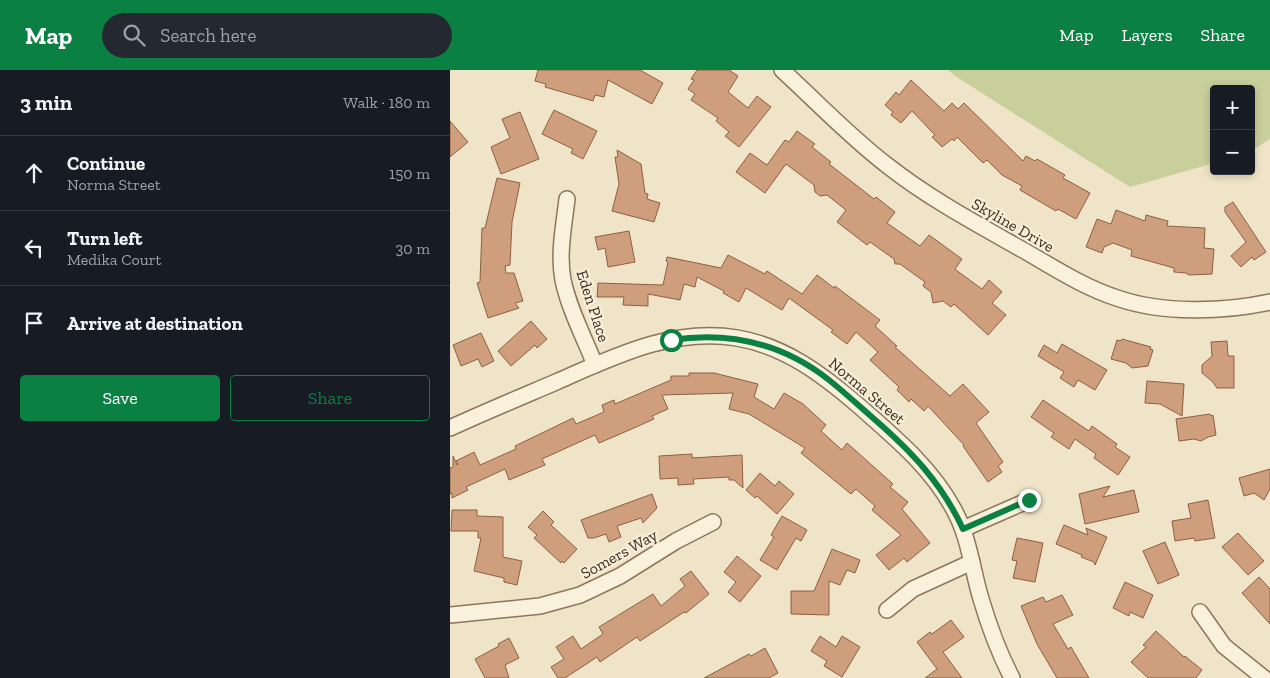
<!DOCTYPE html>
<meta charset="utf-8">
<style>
:root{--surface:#171b24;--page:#242831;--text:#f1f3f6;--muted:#9ea1a6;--line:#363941;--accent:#0b8043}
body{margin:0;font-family:"Zilla Slab",serif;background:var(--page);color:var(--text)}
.controls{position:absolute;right:15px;top:15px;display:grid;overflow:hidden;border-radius:5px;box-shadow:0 2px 8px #0003}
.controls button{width:45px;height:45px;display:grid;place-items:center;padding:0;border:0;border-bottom:1px solid var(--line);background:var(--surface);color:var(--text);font:25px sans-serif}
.stop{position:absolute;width:15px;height:15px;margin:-11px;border:4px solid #0b8043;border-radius:50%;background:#fff}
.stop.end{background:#0b8043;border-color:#fff;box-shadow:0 1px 5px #0008}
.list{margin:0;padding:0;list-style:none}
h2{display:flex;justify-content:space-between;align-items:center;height:65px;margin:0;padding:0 20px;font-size:21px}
h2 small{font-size:16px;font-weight:400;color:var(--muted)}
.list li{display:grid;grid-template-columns:32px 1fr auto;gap:15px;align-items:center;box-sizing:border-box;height:75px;padding:0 20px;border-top:1px solid var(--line)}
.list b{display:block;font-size:19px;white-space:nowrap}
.list p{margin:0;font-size:16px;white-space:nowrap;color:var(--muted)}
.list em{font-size:16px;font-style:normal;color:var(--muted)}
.actions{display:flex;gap:10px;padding:15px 20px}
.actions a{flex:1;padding:11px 0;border:1px solid var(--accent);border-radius:5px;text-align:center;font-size:18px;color:var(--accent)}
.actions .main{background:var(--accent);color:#fff}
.icon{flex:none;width:28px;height:28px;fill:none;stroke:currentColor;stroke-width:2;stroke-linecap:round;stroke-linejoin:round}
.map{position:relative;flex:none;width:820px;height:608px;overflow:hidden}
header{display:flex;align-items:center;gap:30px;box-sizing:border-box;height:70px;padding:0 25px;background:var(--accent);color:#fff}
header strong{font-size:24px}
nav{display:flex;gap:28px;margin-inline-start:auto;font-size:18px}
.search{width:350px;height:45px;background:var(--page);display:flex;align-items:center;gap:12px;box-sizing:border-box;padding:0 18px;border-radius:28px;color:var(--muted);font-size:19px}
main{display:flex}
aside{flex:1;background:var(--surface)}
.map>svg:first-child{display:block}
.green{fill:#c9cf9b}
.building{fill:#cf9f7d;stroke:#8d5f41}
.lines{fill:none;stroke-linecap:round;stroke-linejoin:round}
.street-casing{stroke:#8d765c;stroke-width:18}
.street{stroke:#faf1dc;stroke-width:15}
.route{stroke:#0b8043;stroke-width:6}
.labels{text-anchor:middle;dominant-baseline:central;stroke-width:4.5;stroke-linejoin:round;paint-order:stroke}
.street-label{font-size:16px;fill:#3d2e20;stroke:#f7eed8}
</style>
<header>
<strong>Map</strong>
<div class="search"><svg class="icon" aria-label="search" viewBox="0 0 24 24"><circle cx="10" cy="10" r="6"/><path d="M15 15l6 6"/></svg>Search here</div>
<nav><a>Map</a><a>Layers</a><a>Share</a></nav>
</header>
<main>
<aside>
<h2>3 min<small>Walk · 180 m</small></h2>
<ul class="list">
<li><svg class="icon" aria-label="ahead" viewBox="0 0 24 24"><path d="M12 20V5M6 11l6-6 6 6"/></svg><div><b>Continue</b><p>Norma Street</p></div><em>150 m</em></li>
<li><svg class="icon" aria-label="left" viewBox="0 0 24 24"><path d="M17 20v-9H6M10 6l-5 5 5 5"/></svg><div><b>Turn left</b><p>Medika Court</p></div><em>30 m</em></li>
<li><svg class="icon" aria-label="arrive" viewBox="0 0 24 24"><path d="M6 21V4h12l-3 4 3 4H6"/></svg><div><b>Arrive at destination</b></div></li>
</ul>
<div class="actions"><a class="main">Save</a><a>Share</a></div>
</aside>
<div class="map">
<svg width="820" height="608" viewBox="0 0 820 608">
<rect width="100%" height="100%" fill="#f0e4c8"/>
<polygon class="green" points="498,0 820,0 820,69 801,81 801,19 764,19 764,93 680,117 505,6"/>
<g class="building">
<polygon points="88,0 190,0 213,13 202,34 158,10 154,27 145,25 143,31 95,17 96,14 85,11"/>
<polygon points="247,0 279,0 288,6 278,22 298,38 307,26 321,37 289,77 275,66 279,62 266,51 268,48 241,30 245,24 238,19 244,10 241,9"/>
<polygon points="461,10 494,41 502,33 508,39 514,33 573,91 576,86 585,91 587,89 615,105 613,108 640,123 626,149 608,139 606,141 570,120 572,116 552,105 537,90 533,93 507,67 504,71 502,69 492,77 482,67 485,65 462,41 451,53 441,45 443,42 435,35 446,22 449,25"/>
<polygon points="104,40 147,61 133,89 121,83 123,79 92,64"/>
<polygon points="70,42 89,89 51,104 41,77 60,68 52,49"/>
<polygon points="0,51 18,72 0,87"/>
<polygon points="347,61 365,74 362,77 381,92 379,94 424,129 426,127 445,142 437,153 470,176 479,165 512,189 505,199 506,200 532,219 539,210 552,222 542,233 556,245 538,265 504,234 501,237 493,231 483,233 481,222 473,216 475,212 450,194 445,194 444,189 420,172 417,175 387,152 396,140 377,125 370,126 365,122 364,115 336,94 315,123 286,102 300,83 317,95 335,70 339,72"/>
<polygon points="167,80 191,94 195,123 198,124 197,129 210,133 204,152 162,141 169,114 165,87 168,87"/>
<polygon points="47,108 70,113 62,152 60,195 55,196 56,203 64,203 73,231 65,233 69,238 38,248 27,213 30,212 32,158 35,158"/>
<polygon points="783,132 816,182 804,190 802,187 791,197 781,186 796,172 775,142 775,137"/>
<polygon points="666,140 695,151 696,145 718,151 717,156 755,158 754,178 764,179 762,204 739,205 736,203 724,202 724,198 681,186 682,180 663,173 654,177 652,183 636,177 647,149 661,154"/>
<polygon points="179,161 185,192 158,197 155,178 148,180 145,167"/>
<polygon points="278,185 315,204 317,201 352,224 367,205 384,218 385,216 430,250 425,256 447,276 445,277 500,326 513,314 539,342 526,353 553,392 548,396 552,402 538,412 513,376 514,375 478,336 474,341 461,329 459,332 447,320 449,317 420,290 428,282 406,262 397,274 381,262 383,260 339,228 332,240 296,218 289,232 273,223 274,221 247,207 245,217 234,214 230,230 198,224 198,236 173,235 174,227 147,227 148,213 213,215 218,192 216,191 217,187 271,198"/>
<polygon points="81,251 97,269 87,278 85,275 61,296 48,281"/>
<polygon points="31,263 44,291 32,297 28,289 11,296 3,275"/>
<polygon points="672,269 701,277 700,279 703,280 698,296 682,298 676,293 661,289 667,270 671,271"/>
<polygon points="777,271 778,286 784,286 784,318 767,318 762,311 752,303 752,295 762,286 761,272"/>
<polygon points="612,274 657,300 645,320 628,310 624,317 610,308 614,302 588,286 594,275 607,283"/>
<polygon points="239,303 264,303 308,314 304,327 324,339 334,323 353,334 376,355 371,361 392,380 397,373 443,414 440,417 458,432 452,439 480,473 457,492 454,488 439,500 426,485 451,465 422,440 425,436 406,419 401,424 351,383 355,378 299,344 279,339 283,323 212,325 218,339 202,346 204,349 177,361 149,373 145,365 92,389 95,395 59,410 55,399 16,417 18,420 2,428 2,423 0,424 0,398 3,397 3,386 7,395 8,394 6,391 24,382 30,395 66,379 65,376 123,348 126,354 154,342 152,335 164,330 165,334 221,310 221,306 239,306"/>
<polygon points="697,311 734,314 732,346 710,334 695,333"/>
<polygon points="593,330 639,361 642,356 667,374 665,377 680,387 668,405 644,388 646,384 625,369 619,379 601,367 604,363 581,347"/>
<polygon points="760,344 761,346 763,345 766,365 758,367 751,371 744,369 729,371 726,349"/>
<polygon points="242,384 242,388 292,385 293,418 284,410 279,410 279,407 243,409 244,414 228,415 228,408 210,409 209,386"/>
<polygon points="820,399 820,419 814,430 804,423 794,426 789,408"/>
<polygon points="310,403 325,416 329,411 344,424 327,444 307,426 305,428 296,420"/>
<polygon points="660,416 653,427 684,420 689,442 635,454 629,424"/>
<polygon points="202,424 207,438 193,453 191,448 167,456 171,467 159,472 156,464 144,468 138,468 131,450"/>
<polygon points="758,430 765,468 745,471 744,468 725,471 722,451 741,448 738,434"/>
<polygon points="2,440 27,440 27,446 53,447 53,487 72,491 67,515 54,512 54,508 24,501 31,468 28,468 28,461 1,461"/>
<polygon points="93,441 104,452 101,455 127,479 114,493 112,491 111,493 84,468 87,465 78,457"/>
<polygon points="332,446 357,460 351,471 346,468 327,500 310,490 324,467 321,465"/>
<polygon points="614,455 638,465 636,458 657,467 645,495 644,492 631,487 632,485 606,474"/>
<polygon points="788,463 814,491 798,505 772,477"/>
<polygon points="567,468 593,473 585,512 563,508 567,491 562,490"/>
<polygon points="715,472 729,505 708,514 693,481"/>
<polygon points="382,479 410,490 405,503 397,500 390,515 379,511 379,545 341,544 341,521 364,521"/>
<polygon points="287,486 311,506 290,532 278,522 286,512 274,502"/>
<polygon points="241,501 259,524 236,543 234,542 190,571 187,567 150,592 147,587 115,608 108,608 101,597 114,589 106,577 123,566 131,579 153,564 149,557 203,524 211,536 235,516 230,509"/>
<polygon points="809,507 820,519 820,554 792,523"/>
<polygon points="675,512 703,525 693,548 680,542 679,546 663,538"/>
<polygon points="612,525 623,545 603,554 618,579 621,577 639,608 607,608 587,574 571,536 593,527 596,532"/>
<polygon points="501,550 514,567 493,582 512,608 475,608 487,599 467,572 480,562 482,564"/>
<polygon points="706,561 734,587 735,586 752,600 746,608 698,608 681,592 696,577 693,575"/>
<polygon points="370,566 386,577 392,566 410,577 392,607 374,596 377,591 361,581"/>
<polygon points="59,568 69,588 55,595 59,608 35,608 25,589 49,576 48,574"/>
<polygon points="315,578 328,603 319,608 254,608 299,584 301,586"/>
</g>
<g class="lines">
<g class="street-casing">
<g id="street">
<path d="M332 0C367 32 400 67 438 96 480 129 527 154 573 180 603 197 633 217 667 228 713 244 773 242 820 232"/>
<path d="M117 129C114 155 108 184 113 210 119 239 134 267 145 295"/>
<path d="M0 358C35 342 71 327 106 312 163 287 223 257 287 268 335 276 373 305 409 336 444 367 480 396 503 438 519 466 522 499 531 529 539 556 549 583 562 608"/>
<polyline points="513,459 579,430"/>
<polyline points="437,540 463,519 522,492"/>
<polyline points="750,542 774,576 814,608"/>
<polyline points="0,545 90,536 130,525 170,506 226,471 263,452"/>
</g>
</g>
<use href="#street" class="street"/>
</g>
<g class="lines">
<path class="route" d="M221 270C280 261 332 273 379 310 394 322 408 335 423 348 461 381 491 412 513 459L579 430"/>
</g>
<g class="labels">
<g class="street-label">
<text transform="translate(563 155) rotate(30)">Skyline Drive</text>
<text transform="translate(143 236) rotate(72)">Eden Place</text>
<text transform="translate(417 321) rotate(40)">Norma Street</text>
<text transform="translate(169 484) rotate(-29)">Somers Way</text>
</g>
</g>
</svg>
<div class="controls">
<button>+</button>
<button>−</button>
</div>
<div class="stop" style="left:221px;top:270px"></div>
<div class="stop end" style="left:579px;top:430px"></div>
</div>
</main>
